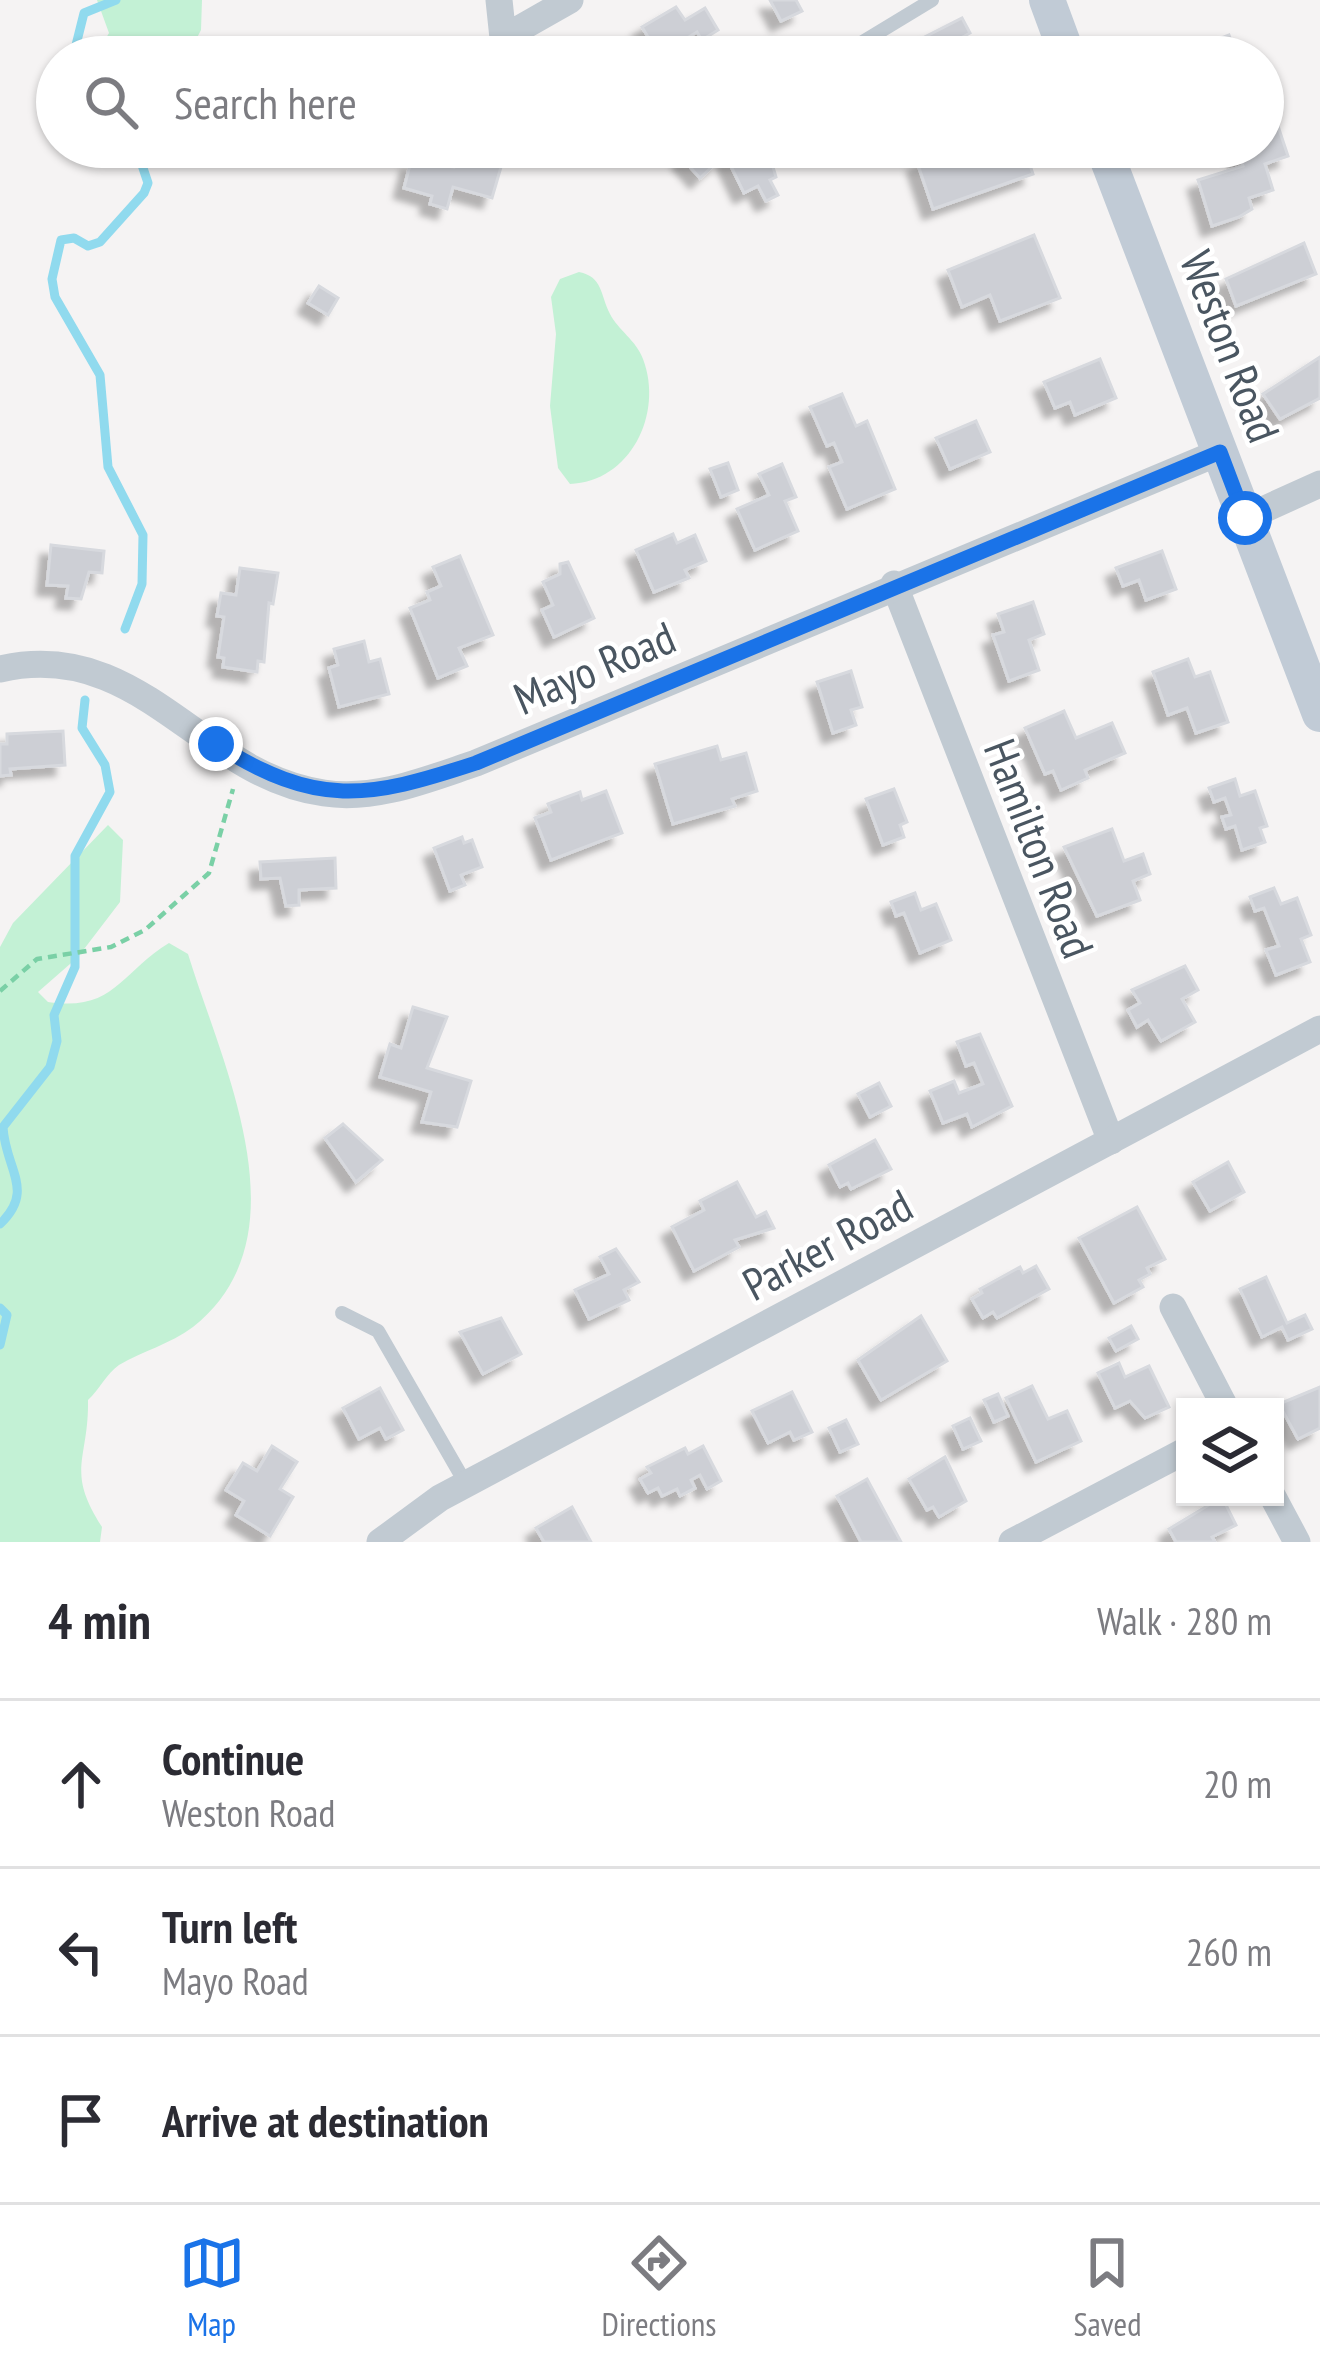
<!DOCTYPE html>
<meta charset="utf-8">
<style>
:root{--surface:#fff;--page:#f2f2f3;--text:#2b2b33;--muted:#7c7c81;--line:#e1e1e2;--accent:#1a73e8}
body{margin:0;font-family:"PT Sans Narrow",sans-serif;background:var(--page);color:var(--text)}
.controls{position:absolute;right:36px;bottom:36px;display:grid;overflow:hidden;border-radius:0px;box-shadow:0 3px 9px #0004}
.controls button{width:108px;height:108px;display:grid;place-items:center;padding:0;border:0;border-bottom:3px solid var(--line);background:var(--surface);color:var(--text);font:60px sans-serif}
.stop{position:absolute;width:36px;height:36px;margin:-27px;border:9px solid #1a73e8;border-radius:50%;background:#fff}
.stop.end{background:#1a73e8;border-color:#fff;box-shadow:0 3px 12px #0008}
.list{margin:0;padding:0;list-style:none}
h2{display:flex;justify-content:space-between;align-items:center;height:156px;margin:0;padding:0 48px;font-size:51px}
h2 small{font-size:39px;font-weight:400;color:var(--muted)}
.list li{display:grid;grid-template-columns:78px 1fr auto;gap:36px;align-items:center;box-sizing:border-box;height:168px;padding:0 48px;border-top:3px solid var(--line)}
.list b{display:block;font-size:45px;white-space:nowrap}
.list p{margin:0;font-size:39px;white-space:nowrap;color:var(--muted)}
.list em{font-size:39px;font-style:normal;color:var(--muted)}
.icon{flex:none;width:66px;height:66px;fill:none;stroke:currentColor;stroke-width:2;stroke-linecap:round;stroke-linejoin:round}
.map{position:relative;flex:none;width:1320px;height:1542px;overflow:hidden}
.search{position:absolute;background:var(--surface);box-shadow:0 3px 9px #0004;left:36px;right:36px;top:36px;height:132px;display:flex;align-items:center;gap:30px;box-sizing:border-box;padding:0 42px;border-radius:66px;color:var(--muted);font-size:45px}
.sheet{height:660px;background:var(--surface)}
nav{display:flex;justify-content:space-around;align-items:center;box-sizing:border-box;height:168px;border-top:3px solid var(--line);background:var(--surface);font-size:33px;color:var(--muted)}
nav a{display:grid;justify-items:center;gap:6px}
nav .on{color:var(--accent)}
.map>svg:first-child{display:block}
.green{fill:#c3f1d5}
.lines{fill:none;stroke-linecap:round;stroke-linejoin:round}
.stream{stroke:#90daee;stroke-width:9}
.building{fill:#cdcfd5;stroke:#d7d9de;stroke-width:3;filter:url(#shadow)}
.path{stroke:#7ad0a6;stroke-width:4.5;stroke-dasharray:9 6;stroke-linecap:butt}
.lane{stroke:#c1cad2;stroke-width:14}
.street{stroke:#c1cad2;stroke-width:27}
.secondary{stroke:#c1cbd6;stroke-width:36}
.route{stroke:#1a73e8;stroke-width:15}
.labels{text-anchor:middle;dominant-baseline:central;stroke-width:9;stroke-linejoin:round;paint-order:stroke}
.street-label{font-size:45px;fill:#4a5661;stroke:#fff}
</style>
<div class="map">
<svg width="1320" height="1542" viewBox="0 0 1320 1542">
<defs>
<filter id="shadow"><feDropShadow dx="-10" dy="10" stdDeviation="3" flood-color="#0004"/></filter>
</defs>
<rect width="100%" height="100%" fill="#f5f3f3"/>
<g class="green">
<polygon points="97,0 202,0 201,30 187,57 95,57 109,33"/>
<path d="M579 272C603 277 600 294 610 314 618 330 636 340 643 359 664 414 630 482 570 484L558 468 550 406 556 334 551 297 560 279Z"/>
<path d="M108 825 123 840 120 902 78 957 38 992 48 1002C114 1012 120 973 169 943L188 954C222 1065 308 1236 193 1327 170 1344 143 1351 119 1365 107 1373 99 1390 88 1400 89 1460 65 1470 102 1527L100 1542H0V947L13 923Z"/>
</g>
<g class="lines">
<g class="stream">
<polyline points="73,57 84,13 116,0"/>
<polyline points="125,629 142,584 143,535 108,467 100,375 55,297 52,279 61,240 74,238 88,246 100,242 144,193 148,183 136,147"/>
<path d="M0 1224C36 1190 5 1169 3 1127L50 1067 57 1041 54 1015 75 967V856L110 792 105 765 82 728 85 700"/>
<polyline points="0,1308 7,1315 0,1345"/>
</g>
</g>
<g class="building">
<polygon points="770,0 796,0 802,11 781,21"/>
<polygon points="676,7 685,20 705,8 718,30 702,40 697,32 659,55 642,27"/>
<polygon points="962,18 970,33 961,38 968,52 957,57 912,57 907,46"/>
<polygon points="1229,35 1237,57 1155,56 1194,42 1196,48"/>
<polygon points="359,39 362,57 336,57 334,42"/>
<polygon points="1278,126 1288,156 1265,164 1273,190 1249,198 1252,209 1239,217 1212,226 1198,180 1243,166 1237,147 1263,147 1263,131"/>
<polygon points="693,147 706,147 719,160 700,178 682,158"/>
<polygon points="761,147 768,150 776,177 770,180 778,195 766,201 758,186 744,193 726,156 740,147"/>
<polygon points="960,147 1024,147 1033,174 933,209 917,162"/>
<polygon points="457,155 501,167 492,198 453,187 447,209 430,204 432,196 404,188 411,161 454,167"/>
<polygon points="1034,235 1060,298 1000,321 990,295 962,307 948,270"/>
<polygon points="1304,243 1316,274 1236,306 1226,279"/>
<polygon points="319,286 338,298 328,315 308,303"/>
<polygon points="1320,357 1320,398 1280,419 1263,394"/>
<polygon points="1100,359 1116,398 1075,415 1070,402 1055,408 1044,382"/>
<polygon points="842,394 856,426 867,421 895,489 847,509 829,467 842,462 834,443 827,446 810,407"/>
<polygon points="976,421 990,452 950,469 936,438"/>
<polygon points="728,463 738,490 721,497 710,469"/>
<polygon points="782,464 796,497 785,501 798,531 755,550 737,509 769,495 759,474"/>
<polygon points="673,534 677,543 695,535 706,561 685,570 689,578 654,592 636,550"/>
<polygon points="51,545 104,551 102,573 89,572 81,599 66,598 68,586 47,585"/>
<polygon points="1162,551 1176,589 1146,600 1139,580 1123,586 1116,568"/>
<polygon points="460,556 493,635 459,648 467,666 438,678 410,608 430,600 427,592 441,586 433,567"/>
<polygon points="568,562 594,618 554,637 542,610 553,605 543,582 560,574 560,564"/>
<polygon points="240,568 278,573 273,604 269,603 264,662 258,661 257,672 223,667 224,658 218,657 224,617 217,616 221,593 236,595"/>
<polygon points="1033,602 1044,634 1029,640 1039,670 1009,681 993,635 1004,632 998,614"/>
<polygon points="364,641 369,662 380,659 389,694 339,707 329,668 338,665 334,649"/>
<polygon points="1188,659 1195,677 1210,672 1228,722 1196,733 1187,708 1168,715 1153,672"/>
<polygon points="851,671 862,707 851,710 856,725 833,733 817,682"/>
<polygon points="1064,711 1076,738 1112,723 1125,753 1085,770 1088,778 1061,790 1053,771 1045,774 1025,728"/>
<polygon points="63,731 65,765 10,769 11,775 0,776 0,744 7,744 7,734"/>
<polygon points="717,746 721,760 746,753 757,791 732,799 735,806 673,824 655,764"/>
<polygon points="1235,779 1240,796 1255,791 1267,826 1260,828 1265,842 1242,850 1235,826 1226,829 1222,817 1231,815 1225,798 1214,802 1209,788"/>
<polygon points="894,789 907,822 900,825 904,837 883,845 866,799"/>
<polygon points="606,791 622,833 551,860 535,818 551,812 548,804 580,792 582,800"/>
<polygon points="1112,829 1124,861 1143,854 1150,874 1133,881 1140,900 1097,916 1064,847"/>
<polygon points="462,837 464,843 472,840 482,867 461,875 465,885 450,891 434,848"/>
<polygon points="335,858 336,888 299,890 299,905 286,906 280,878 261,879 260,862"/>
<polygon points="1274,888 1281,904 1297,898 1311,935 1301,939 1310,962 1276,975 1266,950 1279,946 1264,908 1255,911 1250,897"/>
<polygon points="915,893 921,910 936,904 951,940 920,953 904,913 896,916 891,902"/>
<polygon points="1185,966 1198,990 1182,999 1195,1022 1161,1041 1148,1020 1137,1027 1128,1010 1140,1003 1132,990"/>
<polygon points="413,1007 447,1017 427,1068 471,1081 457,1127 422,1122 431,1092 380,1077 390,1044 401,1048"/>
<polygon points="980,1034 1012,1106 972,1127 967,1114 943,1123 930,1091 954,1081 959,1093 983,1084 974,1063 966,1066 957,1042"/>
<polygon points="879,1083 891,1106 870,1117 858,1094"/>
<polygon points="343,1124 382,1160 356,1182 325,1138"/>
<polygon points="875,1140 891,1169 851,1189 848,1183 840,1187 829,1165"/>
<polygon points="1228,1162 1244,1192 1210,1211 1193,1182"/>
<polygon points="737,1182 756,1217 766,1212 774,1228 735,1240 739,1247 694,1271 672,1227 704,1210 700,1201"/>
<polygon points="1137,1207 1165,1259 1147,1268 1150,1274 1139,1280 1143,1287 1114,1303 1079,1238"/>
<polygon points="616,1249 639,1282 624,1290 629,1300 589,1319 575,1290 609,1274 600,1257"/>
<polygon points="1036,1266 1049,1289 997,1318 993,1312 983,1318 972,1299 982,1293 980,1289 1020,1267 1023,1273"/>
<polygon points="1266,1277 1287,1323 1305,1315 1312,1329 1288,1340 1282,1327 1262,1337 1240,1289"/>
<polygon points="921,1316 947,1361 881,1400 858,1360"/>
<polygon points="501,1318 521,1354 483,1374 460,1332"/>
<polygon points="1131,1326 1138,1339 1116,1351 1109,1338"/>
<polygon points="1119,1363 1125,1377 1149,1366 1169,1407 1145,1418 1130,1401 1115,1408 1098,1373"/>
<polygon points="1032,1386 1048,1419 1067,1411 1081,1441 1036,1462 1006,1398"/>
<polygon points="1320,1387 1320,1428 1298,1439 1279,1404"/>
<polygon points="380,1388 403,1430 386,1439 380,1428 359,1439 343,1408"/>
<polygon points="792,1392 812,1432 794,1440 790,1432 768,1443 752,1411"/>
<polygon points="998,1394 1008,1416 994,1422 984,1400"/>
<polygon points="970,1418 981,1441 963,1449 953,1426"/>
<polygon points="846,1420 858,1444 840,1452 829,1428"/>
<polygon points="272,1446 297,1462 280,1489 293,1497 270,1536 236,1515 244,1501 226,1490 243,1463 257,1471"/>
<polygon points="703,1446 721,1481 707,1489 700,1475 691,1480 695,1488 680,1496 677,1489 662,1496 658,1488 648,1493 640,1479 651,1473 647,1467 685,1448 688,1454"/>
<polygon points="945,1457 966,1501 939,1517 933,1507 927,1510 909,1479"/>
<polygon points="867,1479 901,1542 861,1542 837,1496"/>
<polygon points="1222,1497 1236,1525 1212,1537 1215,1542 1176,1542 1169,1529"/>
<polygon points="572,1507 591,1542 544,1542 536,1528"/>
</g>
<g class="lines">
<polyline class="path" points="0,991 37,959 111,947 145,930 209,873 233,789"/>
<g class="lane">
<polyline points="838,57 932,0"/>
<polyline points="342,1313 378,1331 466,1484"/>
</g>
<g class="street">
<polyline points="499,0 503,38 570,0"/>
<polyline points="1245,518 1320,484"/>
<polyline points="894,584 1111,1141"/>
<path d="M0 669C141 637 200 776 324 793 376 801 428 779 476 763L1220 452"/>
<polyline points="1173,1307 1225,1407"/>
<polyline points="1273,1497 1297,1542"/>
<polyline points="380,1542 440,1498 1320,1029"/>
<polyline points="1012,1542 1185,1451"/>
</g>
<g class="secondary">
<polyline points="1047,0 1068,57"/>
<polyline points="1103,147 1320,714"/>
</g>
</g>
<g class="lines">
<path class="route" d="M216 744C317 808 367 799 476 763L1220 452 1245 518"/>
</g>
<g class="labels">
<g class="street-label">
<text transform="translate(1231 346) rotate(69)">Weston Road</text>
<text transform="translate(594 667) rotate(-23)">Mayo Road</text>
<text transform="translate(1040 848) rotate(69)">Hamilton Road</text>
<text transform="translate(827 1244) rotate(-28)">Parker Road</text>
</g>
</g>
</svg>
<div class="controls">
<button><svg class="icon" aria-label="layers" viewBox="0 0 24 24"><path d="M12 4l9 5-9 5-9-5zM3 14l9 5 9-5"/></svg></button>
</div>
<div class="stop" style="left:1245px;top:518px"></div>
<div class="stop end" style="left:216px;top:744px"></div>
<div class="search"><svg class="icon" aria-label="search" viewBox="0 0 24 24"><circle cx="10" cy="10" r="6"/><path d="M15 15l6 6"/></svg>Search here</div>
</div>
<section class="sheet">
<h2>4 min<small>Walk · 280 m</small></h2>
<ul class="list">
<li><svg class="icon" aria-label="ahead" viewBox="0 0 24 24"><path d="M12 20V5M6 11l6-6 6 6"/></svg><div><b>Continue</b><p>Weston Road</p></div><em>20 m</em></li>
<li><svg class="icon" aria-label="left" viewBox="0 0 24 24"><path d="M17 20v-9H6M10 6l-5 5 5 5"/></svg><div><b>Turn left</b><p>Mayo Road</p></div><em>260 m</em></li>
<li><svg class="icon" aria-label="arrive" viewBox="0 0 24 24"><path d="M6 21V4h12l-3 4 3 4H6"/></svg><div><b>Arrive at destination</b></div></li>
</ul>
</section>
<nav>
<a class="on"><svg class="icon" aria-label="map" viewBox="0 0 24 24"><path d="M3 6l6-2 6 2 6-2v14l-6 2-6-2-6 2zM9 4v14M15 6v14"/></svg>Map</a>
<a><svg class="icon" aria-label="directions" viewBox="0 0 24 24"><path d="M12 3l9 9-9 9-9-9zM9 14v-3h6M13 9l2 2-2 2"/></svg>Directions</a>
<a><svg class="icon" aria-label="saved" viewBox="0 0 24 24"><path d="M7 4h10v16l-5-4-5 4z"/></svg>Saved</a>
</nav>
